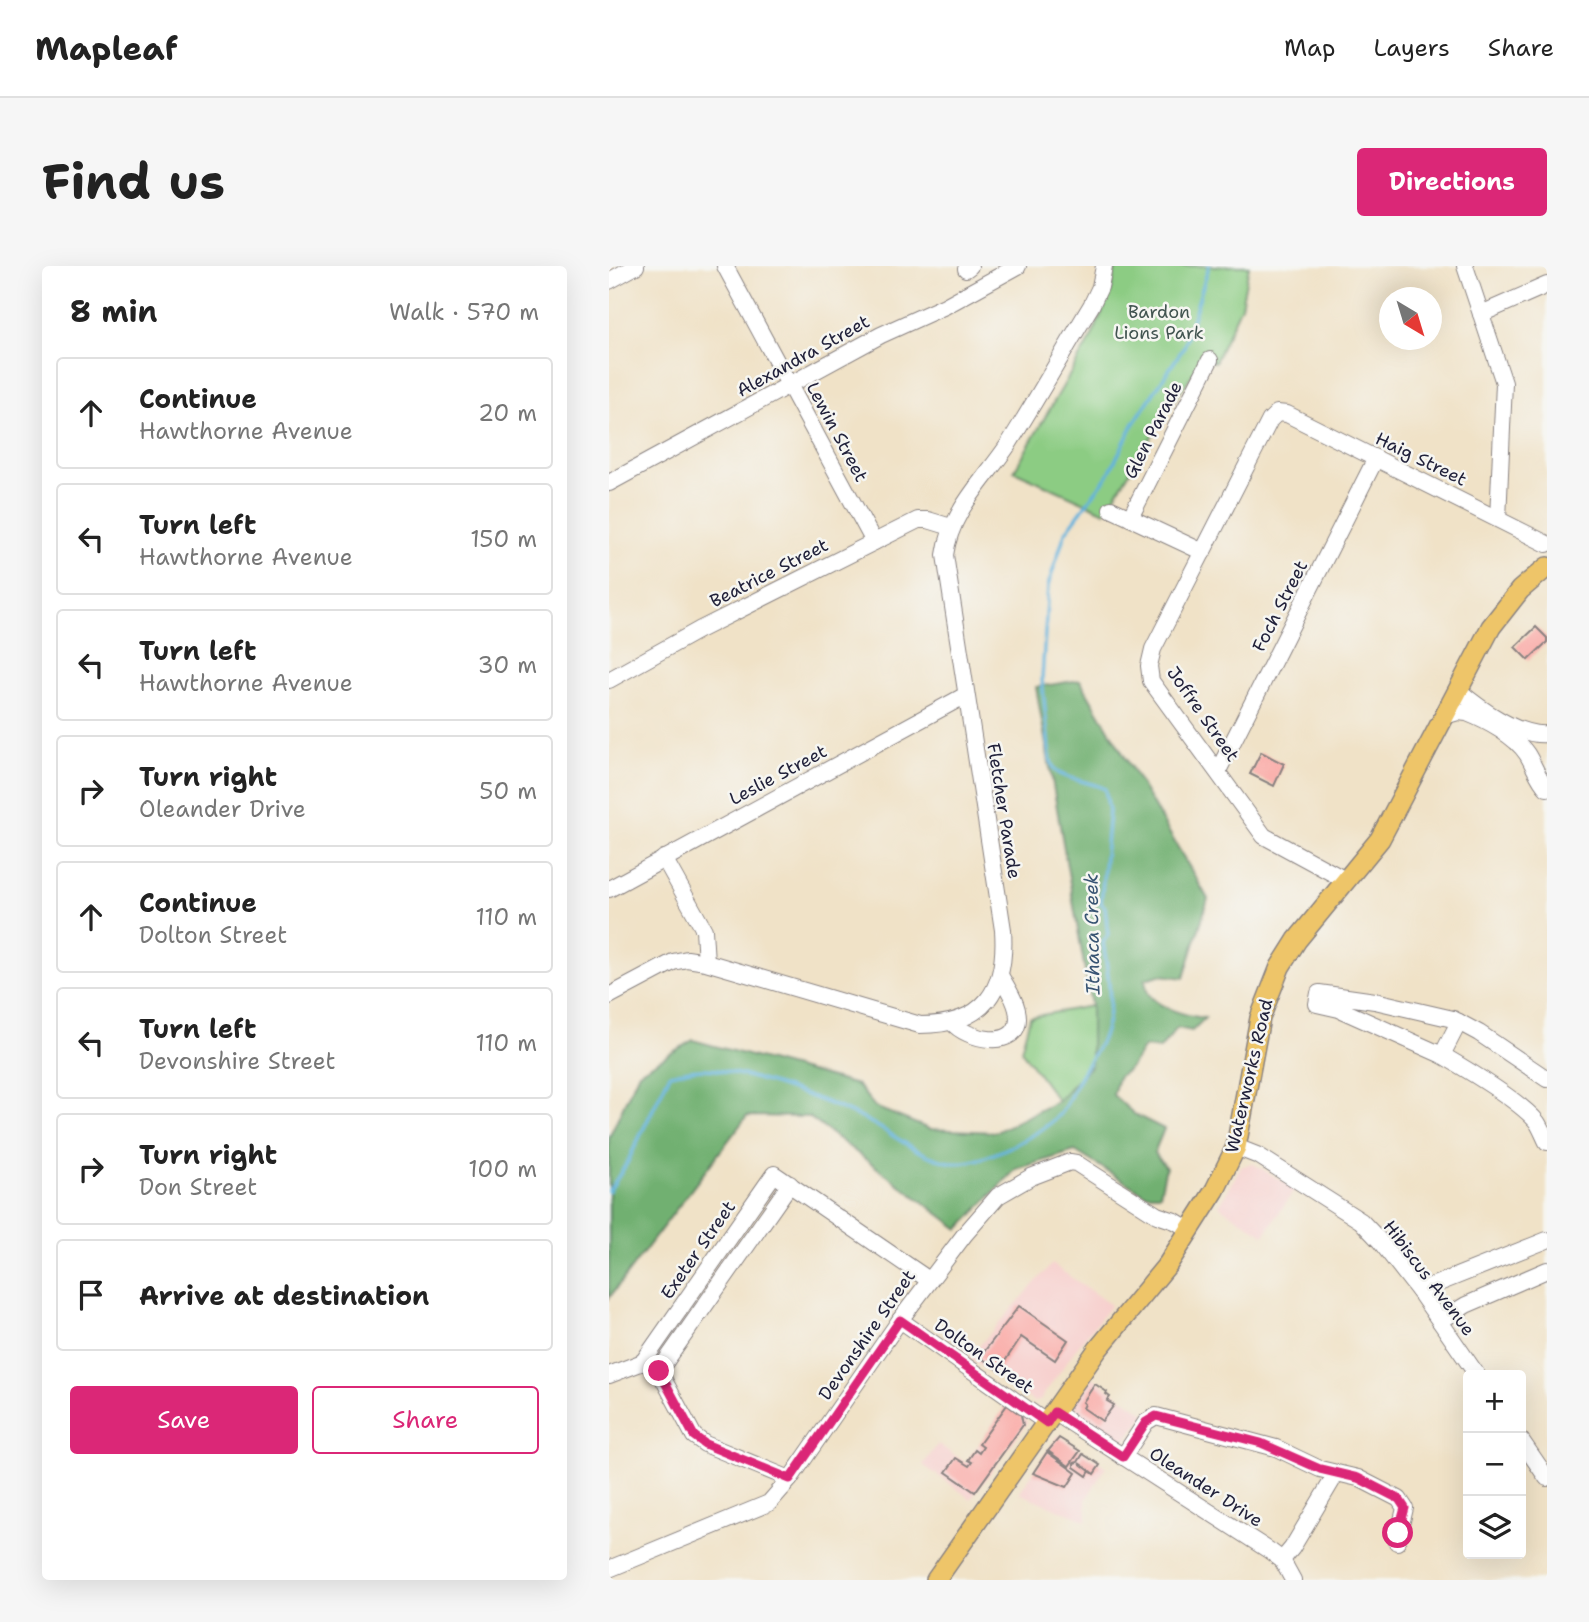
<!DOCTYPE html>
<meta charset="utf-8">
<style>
:root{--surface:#fff;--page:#f6f6f6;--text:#222;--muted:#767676;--line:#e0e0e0;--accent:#db2777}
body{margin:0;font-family:"Shantell Sans",sans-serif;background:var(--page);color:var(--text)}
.controls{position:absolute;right:21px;bottom:21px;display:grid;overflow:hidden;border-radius:7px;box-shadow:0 7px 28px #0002}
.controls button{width:63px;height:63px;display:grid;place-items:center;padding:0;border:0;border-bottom:2px solid var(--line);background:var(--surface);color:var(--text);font:35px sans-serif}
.compass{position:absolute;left:770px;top:21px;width:63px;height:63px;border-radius:50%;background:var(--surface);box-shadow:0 7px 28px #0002;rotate:142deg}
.stop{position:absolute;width:21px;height:21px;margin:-16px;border:5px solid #db2777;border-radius:50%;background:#fff}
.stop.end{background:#db2777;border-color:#fff;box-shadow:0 2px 7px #0008}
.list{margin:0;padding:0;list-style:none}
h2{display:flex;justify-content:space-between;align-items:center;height:91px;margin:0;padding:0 28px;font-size:30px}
h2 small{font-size:23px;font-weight:400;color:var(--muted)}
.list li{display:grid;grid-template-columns:46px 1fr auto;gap:21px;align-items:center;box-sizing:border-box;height:112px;margin:0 14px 14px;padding:0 14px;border:2px solid var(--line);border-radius:7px}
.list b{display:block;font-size:26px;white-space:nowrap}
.list p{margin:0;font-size:23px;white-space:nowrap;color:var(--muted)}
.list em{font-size:23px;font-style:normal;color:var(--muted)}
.actions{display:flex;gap:14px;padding:21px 28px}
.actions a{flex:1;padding:16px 0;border:2px solid var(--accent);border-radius:7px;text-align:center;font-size:24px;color:var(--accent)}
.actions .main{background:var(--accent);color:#fff}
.icon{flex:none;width:38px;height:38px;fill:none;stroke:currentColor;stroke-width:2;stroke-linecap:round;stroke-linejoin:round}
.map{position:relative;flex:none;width:938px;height:1314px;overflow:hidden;border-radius:7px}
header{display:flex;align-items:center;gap:42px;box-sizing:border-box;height:98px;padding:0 35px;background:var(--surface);border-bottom:2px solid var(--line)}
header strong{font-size:33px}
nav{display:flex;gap:38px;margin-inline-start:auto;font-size:24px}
.intro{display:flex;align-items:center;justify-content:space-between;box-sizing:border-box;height:168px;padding:0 42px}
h1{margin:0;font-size:49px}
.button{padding:18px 32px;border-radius:7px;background:var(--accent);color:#fff;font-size:24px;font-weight:700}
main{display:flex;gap:42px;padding:0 42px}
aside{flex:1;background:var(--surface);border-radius:7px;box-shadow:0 7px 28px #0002}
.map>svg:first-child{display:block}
.built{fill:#f7d0ce}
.green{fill:#8ccc83;stroke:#57775f;stroke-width:2}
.forest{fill:#71b071;stroke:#4a6956;stroke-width:2}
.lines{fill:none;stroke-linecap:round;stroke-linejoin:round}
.stream{stroke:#62b2dc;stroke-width:3.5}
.building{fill:#faaba7}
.minor-casing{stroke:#898281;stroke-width:18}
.major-casing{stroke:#898281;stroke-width:22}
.minor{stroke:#fff;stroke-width:16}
.major{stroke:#eec569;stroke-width:19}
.route{stroke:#db2777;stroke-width:9}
.labels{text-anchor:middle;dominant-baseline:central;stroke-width:5;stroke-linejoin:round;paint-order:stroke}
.park-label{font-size:18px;fill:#425551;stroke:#f6f6f2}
.street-label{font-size:18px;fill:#22223b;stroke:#f6f6f2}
.water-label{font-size:19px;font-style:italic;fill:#385473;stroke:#f6f6f2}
</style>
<header>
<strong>Mapleaf</strong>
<nav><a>Map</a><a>Layers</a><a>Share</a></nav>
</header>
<div class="intro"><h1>Find us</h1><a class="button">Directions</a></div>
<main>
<aside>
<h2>8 min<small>Walk · 570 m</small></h2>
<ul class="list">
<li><svg class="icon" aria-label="ahead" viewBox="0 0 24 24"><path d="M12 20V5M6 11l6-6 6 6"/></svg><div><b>Continue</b><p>Hawthorne Avenue</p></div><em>20 m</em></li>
<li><svg class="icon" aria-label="left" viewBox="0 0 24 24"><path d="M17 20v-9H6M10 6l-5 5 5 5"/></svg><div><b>Turn left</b><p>Hawthorne Avenue</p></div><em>150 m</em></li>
<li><svg class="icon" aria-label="left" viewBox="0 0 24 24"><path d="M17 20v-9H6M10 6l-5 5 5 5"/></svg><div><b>Turn left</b><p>Hawthorne Avenue</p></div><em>30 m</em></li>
<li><svg class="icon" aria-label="right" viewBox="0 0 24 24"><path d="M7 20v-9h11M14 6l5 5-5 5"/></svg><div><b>Turn right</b><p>Oleander Drive</p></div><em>50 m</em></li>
<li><svg class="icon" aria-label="ahead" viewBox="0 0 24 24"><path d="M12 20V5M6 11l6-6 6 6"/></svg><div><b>Continue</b><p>Dolton Street</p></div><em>110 m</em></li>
<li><svg class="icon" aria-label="left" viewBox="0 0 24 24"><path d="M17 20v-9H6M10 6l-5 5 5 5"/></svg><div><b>Turn left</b><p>Devonshire Street</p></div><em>110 m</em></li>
<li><svg class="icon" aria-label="right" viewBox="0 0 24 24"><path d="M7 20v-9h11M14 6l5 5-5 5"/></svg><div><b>Turn right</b><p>Don Street</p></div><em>100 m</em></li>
<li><svg class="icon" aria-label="arrive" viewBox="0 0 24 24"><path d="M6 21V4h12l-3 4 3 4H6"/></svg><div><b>Arrive at destination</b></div></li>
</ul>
<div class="actions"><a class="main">Save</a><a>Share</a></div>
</aside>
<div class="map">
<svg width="938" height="1314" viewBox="0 0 938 1314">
<rect width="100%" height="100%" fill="#f6f6f2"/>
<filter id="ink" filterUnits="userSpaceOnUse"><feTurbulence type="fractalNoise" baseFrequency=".0143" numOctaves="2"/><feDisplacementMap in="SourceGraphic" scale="14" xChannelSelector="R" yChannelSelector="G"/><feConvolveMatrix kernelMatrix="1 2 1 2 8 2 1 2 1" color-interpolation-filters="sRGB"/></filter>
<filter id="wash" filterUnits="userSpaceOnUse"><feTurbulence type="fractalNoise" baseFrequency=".00686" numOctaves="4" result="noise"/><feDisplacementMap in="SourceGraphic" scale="28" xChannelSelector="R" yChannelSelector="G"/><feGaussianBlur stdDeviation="1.57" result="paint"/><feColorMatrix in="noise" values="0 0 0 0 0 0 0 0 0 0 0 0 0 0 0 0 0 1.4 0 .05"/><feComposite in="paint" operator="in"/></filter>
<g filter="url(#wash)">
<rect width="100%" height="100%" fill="#f0e2c7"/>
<g class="built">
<polygon points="643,897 686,923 655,969 610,940 632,901"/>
<polygon points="443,998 502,1039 469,1080 431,1134 425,1136 360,1091"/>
<polygon points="483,1111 537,1148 515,1175 508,1177 467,1146 466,1135"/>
<polygon points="397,1139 417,1153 418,1157 362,1233 314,1199 329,1178 357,1197"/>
<polygon points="450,1169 497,1201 477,1233 478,1255 410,1227"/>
</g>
<g class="green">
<polygon points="507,0 640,0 632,40 606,96 595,92 562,139 496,246 405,205 483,70 502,25"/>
<polygon points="482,740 482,799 449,835 412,784 421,751"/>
</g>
<path class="forest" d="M471 414 599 633 575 712 551 709 536 713C537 717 537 721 538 725 546 742 579 750 596 752L583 765 568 762 551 783 535 781 522 801 509 811 504 829 525 848 555 863 545 887 557 901 551 928H536L466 885 407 903 350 963 200 851 138 850 0 1032V871L30 806 84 774 248 819 266 841 320 863 387 866 449 835 482 799V739L427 421Z"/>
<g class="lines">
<path class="stream" d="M0 925 18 897 61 808C72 806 83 803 93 803 133 803 218 835 255 853 284 867 308 890 340 896 367 902 432 869 450 849 459 838 462 828 468 816 475 802 485 789 492 775 507 744 499 708 494 676L499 669 496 641 492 637 500 545 496 523C484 516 454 513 446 504 444 501 443 497 441 493L433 413 439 320 456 267 499 209 525 157 575 81 600 0"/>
</g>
<g id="blocks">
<g class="building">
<polygon points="927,361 938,372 938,376 919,394 906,381"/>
<polygon points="652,486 675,498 665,520 641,508"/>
<polygon points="410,1040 459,1074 446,1094 412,1071 390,1104 371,1091"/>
<polygon points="486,1118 498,1126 497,1128 501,1131 498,1135 505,1139 493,1155 474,1142 476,1138 474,1136"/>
<polygon points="398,1139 412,1149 414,1159 366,1226 337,1206 347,1192 360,1200 363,1196 359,1194 366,1184 370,1187 374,1181 370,1178"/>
<polygon points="450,1172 471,1185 460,1200 439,1185"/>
<polygon points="438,1186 467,1207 458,1221 424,1207"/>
<polygon points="474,1188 491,1199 485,1208 470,1197 481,1205 478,1210 465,1201 465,1197 469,1196"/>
</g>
</g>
</g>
<g filter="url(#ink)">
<use href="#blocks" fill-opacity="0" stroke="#898281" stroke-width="2"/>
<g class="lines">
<g class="minor-casing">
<g id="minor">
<polyline points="116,0 265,276"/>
<polyline points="856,0 895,117 889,253"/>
<polyline points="357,3 361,0"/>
<polyline points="0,15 27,0"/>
<polyline points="872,48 938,19"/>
<polyline points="0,217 272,69 336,40 409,0"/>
<polyline points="502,243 594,286"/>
<polyline points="521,252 601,94"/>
<polyline points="0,414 90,364 309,254 319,254 342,261"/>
<path d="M849 424C870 442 909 471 938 468"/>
<path d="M835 450 849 446 858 447C878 455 906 470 918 488 925 499 929 513 938 522"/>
<polyline points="609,505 767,192"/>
<polyline points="55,592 95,664 97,696"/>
<polyline points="738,615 655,570 542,415 540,400 544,383 661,154 668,147 678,148 938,278"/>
<polyline points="0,623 357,429"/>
<path d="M0 730 64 696 78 693 97 696 311 759C376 759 398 724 394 664L336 289C342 244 375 215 399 179 428 133 454 86 482 40L491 21 495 0"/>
<path d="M343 756C357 774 409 785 409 752 409 738 399 723 392 711"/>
<polyline points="833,789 850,756"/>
<path d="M938 813 870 767 844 753 766 735 710 727 708 738 730 743 833 789C857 803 912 836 928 856 932 862 935 870 938 876"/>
<polyline points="627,881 650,890 752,955 771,975 810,1025 868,1109"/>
<polyline points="810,1025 938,974"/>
<polyline points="291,1054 438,1157"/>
<polyline points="831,1055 857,1039 938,1004"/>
<polyline points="34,1096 165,908 320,1014"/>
<polyline points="50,1105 181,918"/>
<polyline points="50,1105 85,1170 96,1178 181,1213"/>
<polyline points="0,1109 34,1096 42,1100"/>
<polyline points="445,1146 661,1285 673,1294 684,1314"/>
<polyline points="912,1174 938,1212"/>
<polyline points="514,1191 537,1156 547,1150 667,1182 711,1203 749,1212 790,1233 796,1242 788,1276"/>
<polyline points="673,1294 683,1282 727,1208"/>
<polyline points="0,1303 160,1237 181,1213 291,1054 356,968 389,930 422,911 461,896 467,897 548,949 566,955 581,964"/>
</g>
</g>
<g class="major-casing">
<polyline id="major" points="327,1314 489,1083 559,998 606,924 627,881 651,752 671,701 688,674 771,573 882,361 911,324 938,301"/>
</g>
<use href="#minor" class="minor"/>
<use href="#major" class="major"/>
</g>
</g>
<g class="lines" filter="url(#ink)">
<polyline class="route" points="50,1105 85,1170 96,1178 181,1213 291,1054 438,1157 445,1146 514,1191 537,1156 547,1150 652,1177 711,1203 749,1212 790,1233 796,1242 789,1267"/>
</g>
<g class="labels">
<g class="park-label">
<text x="550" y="46">Bardon<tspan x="550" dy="21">Lions Park</tspan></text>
</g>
<g class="street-label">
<text transform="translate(194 90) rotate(-29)">Alexandra Street</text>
<text transform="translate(544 164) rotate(-63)">Glen Parade</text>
<text transform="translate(228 166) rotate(62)">Lewin Street</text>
<text transform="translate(812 193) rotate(26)">Haig Street</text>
<text transform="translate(160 307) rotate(-27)">Beatrice Street</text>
<text transform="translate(671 340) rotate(-63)">Foch Street</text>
<text transform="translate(594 448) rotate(55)">Joffre Street</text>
<text transform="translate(169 509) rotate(-28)">Leslie Street</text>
<text transform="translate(395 545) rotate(81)">Fletcher Parade</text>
<text transform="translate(640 810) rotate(-77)">Waterworks Road</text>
<text transform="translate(89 984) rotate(-55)">Exeter Street</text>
<text transform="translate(820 1012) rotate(53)">Hibiscus Avenue</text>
<text transform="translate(258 1069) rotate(-55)">Devonshire Street</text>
<text transform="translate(375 1090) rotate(35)">Dolton Street</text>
<text transform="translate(597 1221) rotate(33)">Oleander Drive</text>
</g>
<g class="water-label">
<text transform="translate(483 668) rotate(-91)">Ithaca Creek</text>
</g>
</g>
</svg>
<div class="controls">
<button>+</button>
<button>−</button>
<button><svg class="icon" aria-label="layers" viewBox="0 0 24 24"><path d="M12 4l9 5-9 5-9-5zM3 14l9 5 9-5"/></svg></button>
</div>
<svg class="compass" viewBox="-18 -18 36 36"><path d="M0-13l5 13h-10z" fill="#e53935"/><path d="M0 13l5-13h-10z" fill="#767676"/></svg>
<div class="stop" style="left:789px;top:1267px"></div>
<div class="stop end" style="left:50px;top:1105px"></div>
</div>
</main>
